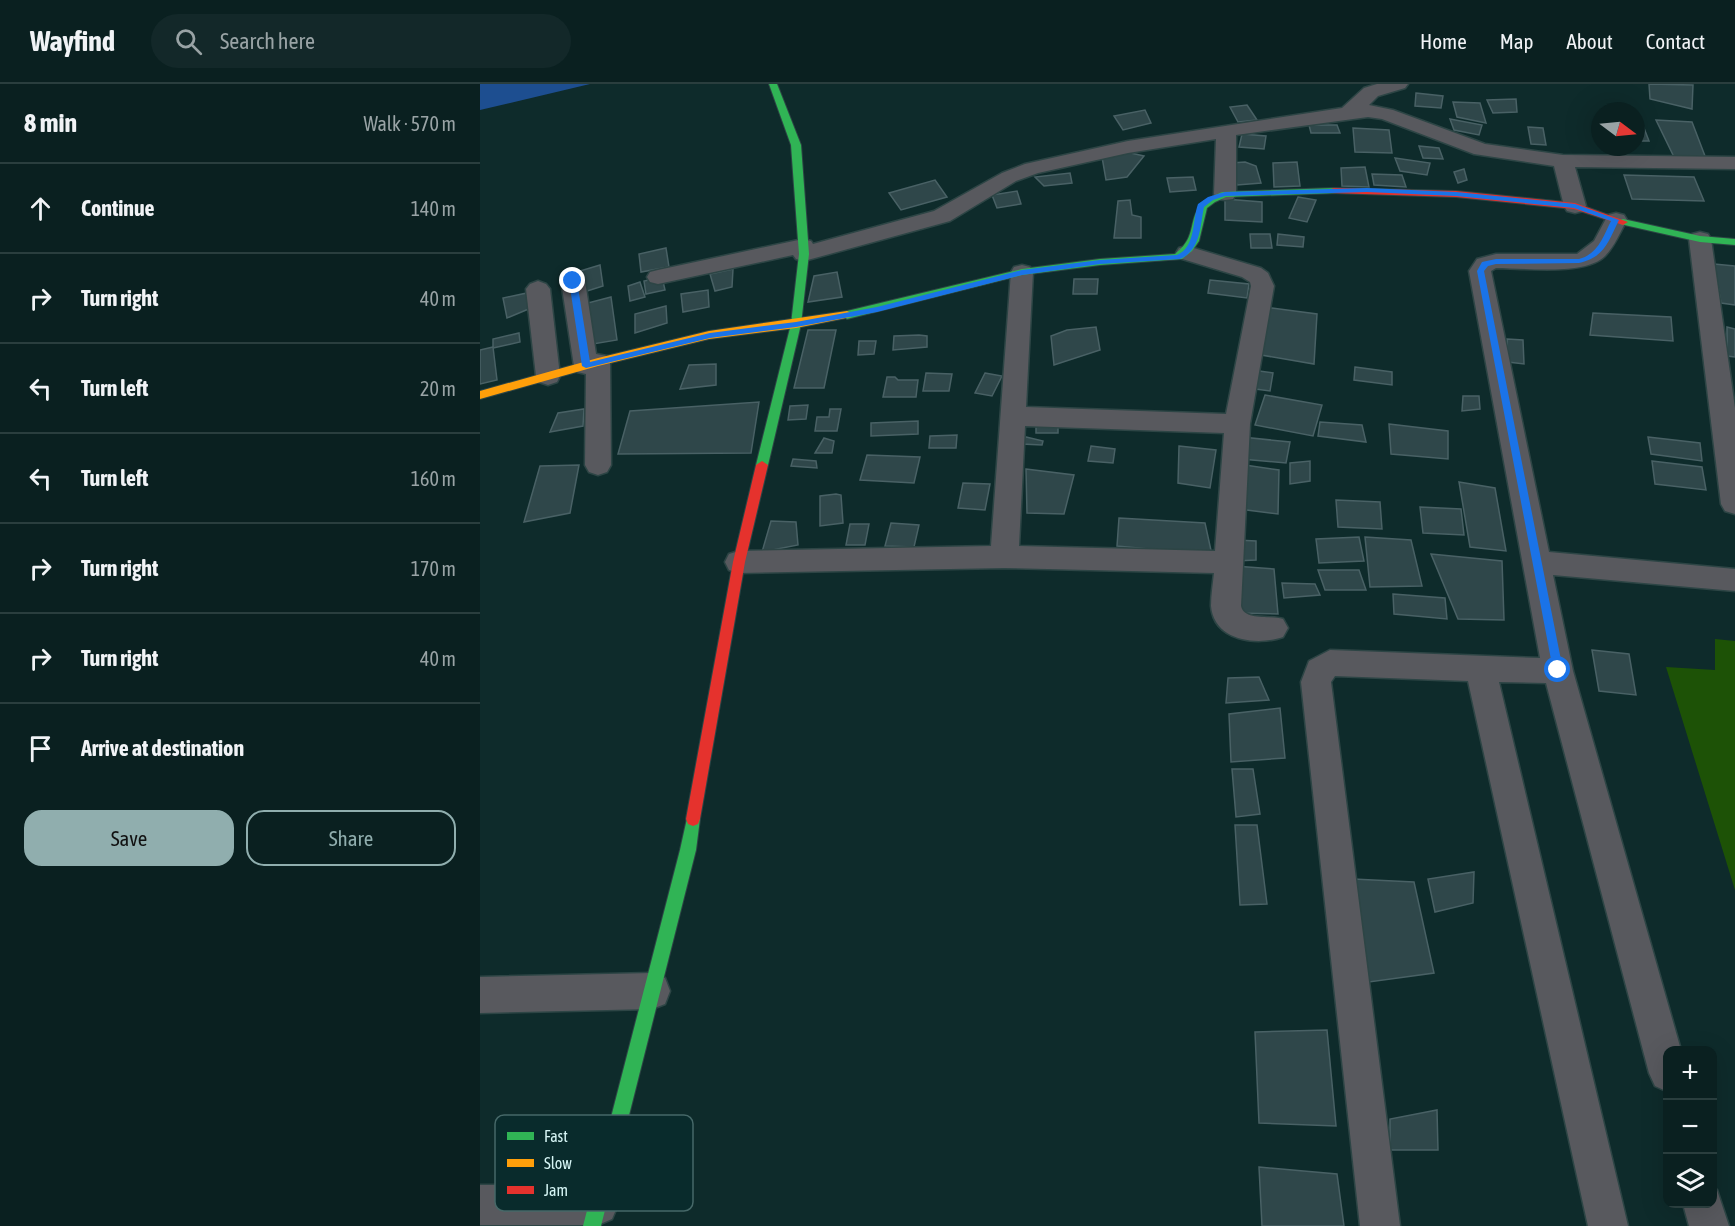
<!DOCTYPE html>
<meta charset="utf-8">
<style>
:root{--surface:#0a2020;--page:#132829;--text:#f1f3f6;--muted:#99a3a5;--line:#2a3e3e;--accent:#90aeae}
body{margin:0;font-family:"Asap Condensed",sans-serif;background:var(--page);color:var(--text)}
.controls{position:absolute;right:18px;bottom:18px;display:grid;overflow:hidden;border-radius:12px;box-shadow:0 6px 24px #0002}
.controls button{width:54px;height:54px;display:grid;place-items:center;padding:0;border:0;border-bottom:2px solid var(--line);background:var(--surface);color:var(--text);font:30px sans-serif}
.compass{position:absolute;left:1111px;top:18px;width:54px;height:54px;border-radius:50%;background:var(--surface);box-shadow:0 6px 24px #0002;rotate:106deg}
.stop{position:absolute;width:18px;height:18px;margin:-14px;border:4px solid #1a73e8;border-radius:50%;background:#fff}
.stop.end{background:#1a73e8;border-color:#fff;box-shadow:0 2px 6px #0008}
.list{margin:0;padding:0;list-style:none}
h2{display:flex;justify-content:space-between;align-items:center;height:78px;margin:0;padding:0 24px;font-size:26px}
h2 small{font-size:20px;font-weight:400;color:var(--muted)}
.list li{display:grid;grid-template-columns:39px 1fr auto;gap:18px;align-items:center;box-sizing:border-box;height:90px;padding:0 24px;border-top:2px solid var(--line)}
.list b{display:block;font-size:22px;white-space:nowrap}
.list em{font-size:20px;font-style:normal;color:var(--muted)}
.actions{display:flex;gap:12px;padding:18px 24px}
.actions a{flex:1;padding:14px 0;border:2px solid var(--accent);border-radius:18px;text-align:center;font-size:21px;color:var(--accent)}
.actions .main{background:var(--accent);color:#111}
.icon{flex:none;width:33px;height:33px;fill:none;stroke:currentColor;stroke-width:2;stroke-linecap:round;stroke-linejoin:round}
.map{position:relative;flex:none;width:1255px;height:1142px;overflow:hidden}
header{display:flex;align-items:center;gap:36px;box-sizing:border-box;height:84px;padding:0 30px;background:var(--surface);border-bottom:2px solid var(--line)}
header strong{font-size:28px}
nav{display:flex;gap:33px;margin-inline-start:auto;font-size:21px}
.search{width:420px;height:54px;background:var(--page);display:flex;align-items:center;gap:15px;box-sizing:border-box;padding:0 21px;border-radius:33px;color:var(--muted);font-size:22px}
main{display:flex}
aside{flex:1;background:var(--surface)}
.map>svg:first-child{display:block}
.green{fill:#1d5206}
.water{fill:#1d4e90}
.building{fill:#2f474a;stroke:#496165;stroke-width:1.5}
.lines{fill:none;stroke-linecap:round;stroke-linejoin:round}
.street-casing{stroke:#2d4545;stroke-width:3}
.fast-casing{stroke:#2d4545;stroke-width:2}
.slow-casing{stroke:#2d4545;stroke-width:2}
.jam-casing{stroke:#2d4545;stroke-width:2}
.street{fill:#58595e;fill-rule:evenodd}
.fast{fill:#30b455;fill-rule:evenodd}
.slow{fill:#ff9f0a;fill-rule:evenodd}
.jam{fill:#e5322d;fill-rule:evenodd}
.route{fill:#1a73e8}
.key{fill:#092b2c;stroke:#466868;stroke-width:1.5}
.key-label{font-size:16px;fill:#d6f5f5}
</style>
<header>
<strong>Wayfind</strong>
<div class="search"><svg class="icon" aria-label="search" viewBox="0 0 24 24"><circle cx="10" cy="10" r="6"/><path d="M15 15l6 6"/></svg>Search here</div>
<nav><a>Home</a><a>Map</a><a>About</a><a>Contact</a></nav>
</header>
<main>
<aside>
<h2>8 min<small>Walk · 570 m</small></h2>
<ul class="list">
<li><svg class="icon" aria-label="ahead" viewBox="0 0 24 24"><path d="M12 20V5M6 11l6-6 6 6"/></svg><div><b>Continue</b></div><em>140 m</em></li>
<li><svg class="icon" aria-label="right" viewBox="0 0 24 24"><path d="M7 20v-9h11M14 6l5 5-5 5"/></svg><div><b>Turn right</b></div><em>40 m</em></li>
<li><svg class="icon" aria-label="left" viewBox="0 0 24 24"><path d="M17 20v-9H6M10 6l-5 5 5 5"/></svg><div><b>Turn left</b></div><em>20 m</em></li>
<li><svg class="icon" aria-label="left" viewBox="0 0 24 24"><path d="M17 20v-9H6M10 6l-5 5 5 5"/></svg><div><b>Turn left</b></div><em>160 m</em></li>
<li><svg class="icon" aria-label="right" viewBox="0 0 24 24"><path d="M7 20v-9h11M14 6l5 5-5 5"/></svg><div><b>Turn right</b></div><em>170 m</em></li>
<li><svg class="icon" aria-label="right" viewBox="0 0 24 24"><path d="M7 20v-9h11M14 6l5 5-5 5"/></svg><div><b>Turn right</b></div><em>40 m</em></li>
<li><svg class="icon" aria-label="arrive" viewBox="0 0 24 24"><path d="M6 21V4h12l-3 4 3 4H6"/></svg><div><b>Arrive at destination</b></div></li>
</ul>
<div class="actions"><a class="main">Save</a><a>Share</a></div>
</aside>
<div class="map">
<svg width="1255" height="1142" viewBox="0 0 1255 1142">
<rect width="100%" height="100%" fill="#0e2b2b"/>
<polygon class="green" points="1235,555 1255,557 1255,806 1186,583 1235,586"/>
<polygon class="water" points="0,0 110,0 0,26"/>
<g class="building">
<polygon points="1169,0 1213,1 1212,25 1170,15"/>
<polygon points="936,9 963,12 961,24 935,22"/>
<polygon points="1036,15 1037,28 1013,29 1007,16"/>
<polygon points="973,18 1000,19 1006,39 977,33"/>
<polygon points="767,21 777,36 758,38 750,23"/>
<polygon points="665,26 671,39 643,46 634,32"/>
<polygon points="970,35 1002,41 999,51 974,46"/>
<polygon points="1176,36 1212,38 1225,72 1194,73"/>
<polygon points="1156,39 1162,39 1169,57 1156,57"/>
<polygon points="829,41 857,41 860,49 831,49"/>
<polygon points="1048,43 1063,44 1066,61 1051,60"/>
<polygon points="873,44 909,46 912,69 875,68"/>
<polygon points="762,50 786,52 784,65 759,63"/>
<polygon points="939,62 959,64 963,75 943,74"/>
<polygon points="642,67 664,72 647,93 626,96 622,73"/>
<polygon points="915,74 950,79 947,91 920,87"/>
<polygon points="765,78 776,82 781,99 757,101 751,79"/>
<polygon points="817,78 820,102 794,103 793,79"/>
<polygon points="885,83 889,103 862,102 861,84"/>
<polygon points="984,85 987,96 978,99 974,88"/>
<polygon points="590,89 592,99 564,102 555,93"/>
<polygon points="892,90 922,91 926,103 894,101"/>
<polygon points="1144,91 1214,93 1224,117 1152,115"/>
<polygon points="713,93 716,106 690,108 687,94"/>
<polygon points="455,96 467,113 421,126 409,109"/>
<polygon points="537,107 541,120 517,124 512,111"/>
<polygon points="818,113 836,116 827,138 809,134"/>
<polygon points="745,115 782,118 782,138 745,136"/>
<polygon points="650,116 652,131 661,133 661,154 634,154 638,117"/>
<polygon points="770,150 790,150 792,164 771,164"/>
<polygon points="798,150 824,153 823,163 797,161"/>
<polygon points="186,164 189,183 161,188 159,170"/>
<polygon points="1234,180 1255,182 1255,221 1241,219"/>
<polygon points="120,181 123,202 104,208 100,187"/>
<polygon points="253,185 252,203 235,207 230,190"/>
<polygon points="357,188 362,213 328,218 334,192"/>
<polygon points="182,193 185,206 166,210 164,197"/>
<polygon points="594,195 618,195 617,210 593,210"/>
<polygon points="730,196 769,200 767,214 728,209"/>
<polygon points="160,198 165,213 150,217 148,202"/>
<polygon points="228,206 229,223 203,228 201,210"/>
<polygon points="47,209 51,224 27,234 23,214"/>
<polygon points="131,213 137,256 113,260 104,220"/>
<polygon points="186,222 187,239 155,249 155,230"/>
<polygon points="785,223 837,230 834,280 775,270"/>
<polygon points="1113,229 1191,233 1193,257 1110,251"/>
<polygon points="616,243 620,266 574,281 571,252 587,246"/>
<polygon points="1247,243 1255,245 1255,273 1247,272"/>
<polygon points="328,246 356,246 344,304 314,304"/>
<polygon points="39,249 40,258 13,264 13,255"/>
<polygon points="439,251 447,252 447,263 413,266 414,252"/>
<polygon points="1027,255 1043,256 1044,280 1028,278"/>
<polygon points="379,257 396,257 394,270 378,271"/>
<polygon points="13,263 17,296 0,300 0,266"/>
<polygon points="236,280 236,301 200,305 209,281"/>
<polygon points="875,283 912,288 912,301 874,296"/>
<polygon points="772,286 793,289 790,307 768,304"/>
<polygon points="446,289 472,290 469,307 443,307"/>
<polygon points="505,289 522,292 512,312 495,309"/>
<polygon points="407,293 415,293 418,296 438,296 436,313 403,313"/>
<polygon points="785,311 842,321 833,352 775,341"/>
<polygon points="983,312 999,312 1000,325 982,327"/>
<polygon points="279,318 271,369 138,370 150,327"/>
<polygon points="328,321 326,335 308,336 310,322"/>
<polygon points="104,325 103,342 70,348 78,329"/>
<polygon points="350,325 361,325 357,347 335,347 337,333 349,333"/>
<polygon points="438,337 438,350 391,352 391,339"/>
<polygon points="840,338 882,341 886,358 838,352"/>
<rect x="556" y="339" width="22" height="10"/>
<polygon points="909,340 968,347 968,375 911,370"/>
<polygon points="477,351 476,364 449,364 450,352"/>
<polygon points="542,352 563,357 562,361 541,360"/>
<polygon points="762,353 810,358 806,379 761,375"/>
<polygon points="1168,353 1220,359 1222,377 1171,370"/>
<polygon points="344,354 354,357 352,369 335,369"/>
<polygon points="611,362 635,365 633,379 608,377"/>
<polygon points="699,362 736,366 730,404 698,399"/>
<polygon points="387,371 440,373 434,399 380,396"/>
<polygon points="313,375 336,377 337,384 311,382"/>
<polygon points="830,377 830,397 810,400 810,379"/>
<polygon points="1172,377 1222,383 1226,406 1175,400"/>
<polygon points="758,380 799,386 798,430 759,425"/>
<polygon points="99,381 90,429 44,438 60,382"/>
<polygon points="546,385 594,391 584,430 547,429"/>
<polygon points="979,398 1015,404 1026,467 990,463"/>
<polygon points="483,399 510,400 505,426 478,424"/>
<polygon points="356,410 361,411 363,439 340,442 340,412"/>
<polygon points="856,416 900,418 902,445 858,443"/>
<polygon points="940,423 981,425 984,451 943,449"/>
<polygon points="639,434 725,439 732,471 637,462"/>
<polygon points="291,437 316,438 318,461 282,468"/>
<polygon points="411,439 439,441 434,463 405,462"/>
<polygon points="370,440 389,440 385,461 366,461"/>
<polygon points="879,453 884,477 839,479 836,455"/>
<polygon points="885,453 931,456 942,502 890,503"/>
<polygon points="756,456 776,457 776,476 755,477"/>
<polygon points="951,470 1022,477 1024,536 978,535"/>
<polygon points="754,482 794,485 798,530 755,529"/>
<polygon points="838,486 879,486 886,506 845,506"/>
<polygon points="802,499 835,500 840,511 804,514"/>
<polygon points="913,510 965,514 967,535 914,530"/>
<polygon points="1112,566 1149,570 1156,611 1119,607"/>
<polygon points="779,593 789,616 746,619 748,594"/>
<polygon points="800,624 805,674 751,678 749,630"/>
<polygon points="752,685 773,685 780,730 756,733"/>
<polygon points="755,741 777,741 787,820 760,821"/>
<polygon points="994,788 993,819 955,828 948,795"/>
<polygon points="873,795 934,798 954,889 889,898"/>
<polygon points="847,946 856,1042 779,1039 775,948"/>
<polygon points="957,1026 958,1066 910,1066 910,1035"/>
<polygon points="779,1083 857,1090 864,1142 782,1142"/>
</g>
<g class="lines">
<g class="street-casing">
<g id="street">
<polygon points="897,0 928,0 925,4 898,12 889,21 913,26 1005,60 1083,71 1255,73 1255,85 1095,83 1106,122 1103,127 1095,129 1087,127 1084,122 1074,82 994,70 902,35 888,33 756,51 756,110 753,115 745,116 737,115 734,110 736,55 648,69 558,89 536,97 470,137 324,177 316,175 313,171 178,200 170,198 167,193 170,188 178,186 323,155 331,157 333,160 454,127 522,89 545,80 648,57 862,24 884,4"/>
<path d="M1136 129 1144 131 1147 136C1140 148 1135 162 1125 172 1105 192 1044 184 1016 184L1011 187 1069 468 1255 485V507L1073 491 1093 587 1201 966H1188V1008L1175 1002 1169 989 1066 599 1019 598 1148 1142H1108L988 597 855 592 851 598 920 1142H880L821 598 829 577 850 566 1060 574 989 187 997 175 1016 170H1097L1114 157 1128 131Z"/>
<polygon points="1220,148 1228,150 1231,155 1255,324 1255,430 1245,427 1241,420 1209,155 1212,150"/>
<path d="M707 162 781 184 788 189 794 202 770 340 761 522C764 537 790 531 803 535L808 544 803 553C777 562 734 557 731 522 731 511 733 499 734 489L524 484 259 489 249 486 245 478 249 470 259 467 511 462 531 188 534 183 542 181 550 183 553 188 546 323 746 330 771 202 770 198 762 193 699 174 696 169 699 164ZM545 342 744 349 735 467 539 462Z"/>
<polygon points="93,190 101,192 105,197 116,270 127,272 130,278 131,381 127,388 118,391 109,388 105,381 106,290 97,288 94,282 81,197 85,192"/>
<polygon points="58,197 66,200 70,205 80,292 77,298 68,301 59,298 56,292 46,205 50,200"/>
<polygon points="172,889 185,894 190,907 185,920 172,925 0,929 0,893"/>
<polygon points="0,1101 118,1101 132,1107 138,1121 132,1135 118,1141 0,1141"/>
<polygon points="1232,1104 1237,1106 1249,1142 1209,1142 1203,1120 1232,1120"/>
</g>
</g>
<g class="fast-casing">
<g id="fast">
<polygon points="289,0 297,0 321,61 329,170 321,240 288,381 282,385 276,381 311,240 319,170 311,61"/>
<path d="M854 104 857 105V109L746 113 735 118 727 124 719 157 712 167 702 175 620 181 542 191 367 235 362 231 367 227 542 185 620 175 695 170C725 147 698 126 742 108Z"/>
<polygon points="1143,135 1220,152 1255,155 1255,161 1220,158 1140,140 1140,136"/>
<polygon points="213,728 218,730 220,735 216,766 121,1142 103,1142 200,766 208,730"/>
</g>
</g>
<g class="slow-casing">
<polygon id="slow" points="367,227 371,229 371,233 316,244 229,255 118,282 0,315 0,307 118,274 229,247"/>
</g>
<g class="jam-casing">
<g id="jam">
<polygon points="854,104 976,107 1095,119 1148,138 1143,141 1094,125 976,113 851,109 851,105"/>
<polygon points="282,377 288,381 265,478 220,735 218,740 213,742 208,740 206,735 253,478 276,381"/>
</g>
</g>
<use href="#street" class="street"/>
<use href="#fast" class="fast"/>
<use href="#slow" class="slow"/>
<use href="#jam" class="jam"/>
</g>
<path class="route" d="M887 104 976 108 1095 120 1139 136C1128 158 1125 173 1099 179L1016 180 1008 182 1004 187 1083 586 1082 589 1078 591 1073 586 997 187 1002 178 1016 175H1099C1118 170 1123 153 1131 137L1094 124 976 112 887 108 745 112 733 116 724 123C720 142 721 166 700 175L620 180 542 191 397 228 316 243 230 254 106 284 102 282 89 197 93 195 97 197 110 278 230 249 316 238 397 223 542 186 620 176 697 171C716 163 712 137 718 120L728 113 745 108Z"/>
<rect x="15" y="1031" width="198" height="96" rx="9" class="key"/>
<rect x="27" y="1048" width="27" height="8" fill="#30b455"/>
<rect x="27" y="1075" width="27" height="8" fill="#ff9f0a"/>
<rect x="27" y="1102" width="27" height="8" fill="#e5322d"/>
<g class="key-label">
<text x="64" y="1058">Fast</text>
<text x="64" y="1085">Slow</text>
<text x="64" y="1112">Jam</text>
</g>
</svg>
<div class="controls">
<button>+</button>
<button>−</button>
<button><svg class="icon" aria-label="layers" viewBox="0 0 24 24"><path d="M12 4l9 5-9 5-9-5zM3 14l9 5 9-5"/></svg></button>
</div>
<svg class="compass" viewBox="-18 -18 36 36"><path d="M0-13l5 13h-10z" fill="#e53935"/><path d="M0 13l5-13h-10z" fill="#99a3a5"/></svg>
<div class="stop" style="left:1078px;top:586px"></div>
<div class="stop end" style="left:93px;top:197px"></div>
</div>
</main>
